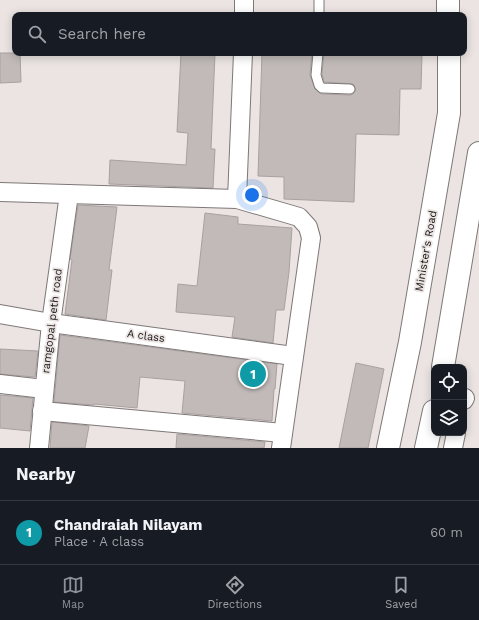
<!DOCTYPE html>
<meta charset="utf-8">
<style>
:root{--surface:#171b24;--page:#20242c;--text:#f1f3f6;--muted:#9ea1a6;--line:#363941;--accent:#8c9099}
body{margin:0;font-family:"Work Sans",sans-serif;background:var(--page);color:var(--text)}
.controls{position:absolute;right:12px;bottom:12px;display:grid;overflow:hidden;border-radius:8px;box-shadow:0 2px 10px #0003}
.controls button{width:36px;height:36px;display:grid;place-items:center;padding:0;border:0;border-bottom:1px solid var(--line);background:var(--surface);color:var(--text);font:20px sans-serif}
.you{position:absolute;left:252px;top:195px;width:14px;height:14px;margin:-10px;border:3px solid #fff;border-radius:50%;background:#1a73e8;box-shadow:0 0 0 6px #1a73e833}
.badge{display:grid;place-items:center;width:26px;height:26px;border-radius:50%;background:var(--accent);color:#fff;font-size:13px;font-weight:700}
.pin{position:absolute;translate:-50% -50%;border:2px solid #fff;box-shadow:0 1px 4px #0006}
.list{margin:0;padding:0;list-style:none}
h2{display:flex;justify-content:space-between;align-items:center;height:52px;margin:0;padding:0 16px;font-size:17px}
h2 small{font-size:13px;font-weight:400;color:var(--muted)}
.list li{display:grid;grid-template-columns:26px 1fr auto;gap:12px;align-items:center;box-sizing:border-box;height:64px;padding:0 16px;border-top:1px solid var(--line)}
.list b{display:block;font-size:15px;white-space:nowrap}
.list p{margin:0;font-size:13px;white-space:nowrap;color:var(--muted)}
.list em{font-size:13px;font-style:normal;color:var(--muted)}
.icon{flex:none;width:22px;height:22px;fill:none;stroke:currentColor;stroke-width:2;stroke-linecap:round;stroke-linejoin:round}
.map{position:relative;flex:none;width:479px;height:448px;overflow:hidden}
.search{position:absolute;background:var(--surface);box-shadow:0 2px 10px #0003;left:12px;right:12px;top:12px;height:44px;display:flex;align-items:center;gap:10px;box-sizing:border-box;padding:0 14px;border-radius:8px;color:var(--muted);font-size:15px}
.sheet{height:116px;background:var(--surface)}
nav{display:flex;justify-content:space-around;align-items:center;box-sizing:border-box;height:56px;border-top:1px solid var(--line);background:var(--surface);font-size:11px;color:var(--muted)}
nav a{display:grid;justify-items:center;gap:2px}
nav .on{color:var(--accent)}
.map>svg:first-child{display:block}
.building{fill:#c1bab9;stroke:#a8a1a0}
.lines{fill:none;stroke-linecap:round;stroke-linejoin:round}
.lane-casing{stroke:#7e7877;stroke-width:11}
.street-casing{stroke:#7e7877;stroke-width:20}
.secondary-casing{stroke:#7e7877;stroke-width:24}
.lane{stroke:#fff;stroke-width:9}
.street{stroke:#fff;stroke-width:18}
.secondary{stroke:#fff;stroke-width:22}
.labels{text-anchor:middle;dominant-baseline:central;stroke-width:3.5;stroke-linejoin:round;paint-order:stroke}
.street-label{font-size:11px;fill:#171515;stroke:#ebe4e3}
</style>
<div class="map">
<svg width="479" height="448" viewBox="0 0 479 448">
<rect width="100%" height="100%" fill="#ebe4e3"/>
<g class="building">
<polygon points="0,53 20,53 21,82 0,83"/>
<polygon points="181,53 215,53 211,149 215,149 213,188 109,184 110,160 186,165 188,133 177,132"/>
<polygon points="262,53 312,53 310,75 315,89 322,94 350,95 353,94 356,90 353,84 324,82 322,74 324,53 422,53 421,89 400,89 399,135 356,134 354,202 284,199 284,177 258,176"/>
<polygon points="78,205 117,207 109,270 112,270 106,320 65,314 72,260 70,259"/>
<polygon points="205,213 238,217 238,224 292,228 289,272 284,310 276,310 273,343 232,337 235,317 176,312 178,284 197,286"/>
<polygon points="60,335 277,364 275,389 274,389 272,421 182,413 185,381 140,377 137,408 94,404 94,405 54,402"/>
<polygon points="0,349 38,351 35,377 0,374"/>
<polygon points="356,363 384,369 368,448 339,448"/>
<polygon points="0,395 33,398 30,431 0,428"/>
<polygon points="52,422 89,426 85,448 50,448"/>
<polygon points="177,434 265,442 264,448 176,448"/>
</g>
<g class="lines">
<g class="lane-casing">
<g id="lane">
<polyline points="319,15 319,0"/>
<polyline points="318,53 316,75 319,85 322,88 350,89"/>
</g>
</g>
<g class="street-casing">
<g id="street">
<polyline points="244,15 244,0"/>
<polyline points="0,192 237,199 299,217 308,227 311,238 281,448"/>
<polyline points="237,199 243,53"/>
<polyline points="0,314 51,323 293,356"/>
<polyline points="0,384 44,389"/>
<polyline points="464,400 465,398"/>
<polyline points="42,411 283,433"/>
<polyline points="39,448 51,323 69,194"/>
<polyline points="453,448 456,433"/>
</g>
</g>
<g class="secondary-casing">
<g id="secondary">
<polyline points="448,0 448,15"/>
<polyline points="443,367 479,153"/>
<polyline points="388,448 410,342 449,113 449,53"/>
<polyline points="426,448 434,411"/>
</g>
</g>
<use href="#lane" class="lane"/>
<use href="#street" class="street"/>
<use href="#secondary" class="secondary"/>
</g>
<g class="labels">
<g class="street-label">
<text transform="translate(426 251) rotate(-80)">Minister's Road</text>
<text transform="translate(52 321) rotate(-83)">ramgopal peth road</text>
<text transform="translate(146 336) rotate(8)">A class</text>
</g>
</g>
</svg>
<div class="controls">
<button><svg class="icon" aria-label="locate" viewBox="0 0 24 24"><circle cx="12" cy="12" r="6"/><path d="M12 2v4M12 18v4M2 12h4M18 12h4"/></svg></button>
<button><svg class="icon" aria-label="layers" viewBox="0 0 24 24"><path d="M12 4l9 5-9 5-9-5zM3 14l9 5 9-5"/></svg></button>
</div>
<div class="you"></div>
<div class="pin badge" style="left:253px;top:374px;background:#0f9aa8">1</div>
<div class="search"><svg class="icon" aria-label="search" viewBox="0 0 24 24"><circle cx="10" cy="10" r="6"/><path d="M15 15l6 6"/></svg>Search here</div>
</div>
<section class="sheet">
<h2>Nearby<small></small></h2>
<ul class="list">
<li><span class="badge" style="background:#0f9aa8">1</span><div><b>Chandraiah Nilayam</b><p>Place · A class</p></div><em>60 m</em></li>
</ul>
</section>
<nav>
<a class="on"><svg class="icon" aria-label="map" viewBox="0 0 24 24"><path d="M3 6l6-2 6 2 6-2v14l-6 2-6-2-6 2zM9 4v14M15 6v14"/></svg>Map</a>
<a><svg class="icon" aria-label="directions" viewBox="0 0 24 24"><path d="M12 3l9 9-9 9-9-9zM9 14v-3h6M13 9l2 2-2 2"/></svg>Directions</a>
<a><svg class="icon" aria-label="saved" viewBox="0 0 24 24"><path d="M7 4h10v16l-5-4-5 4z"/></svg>Saved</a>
</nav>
